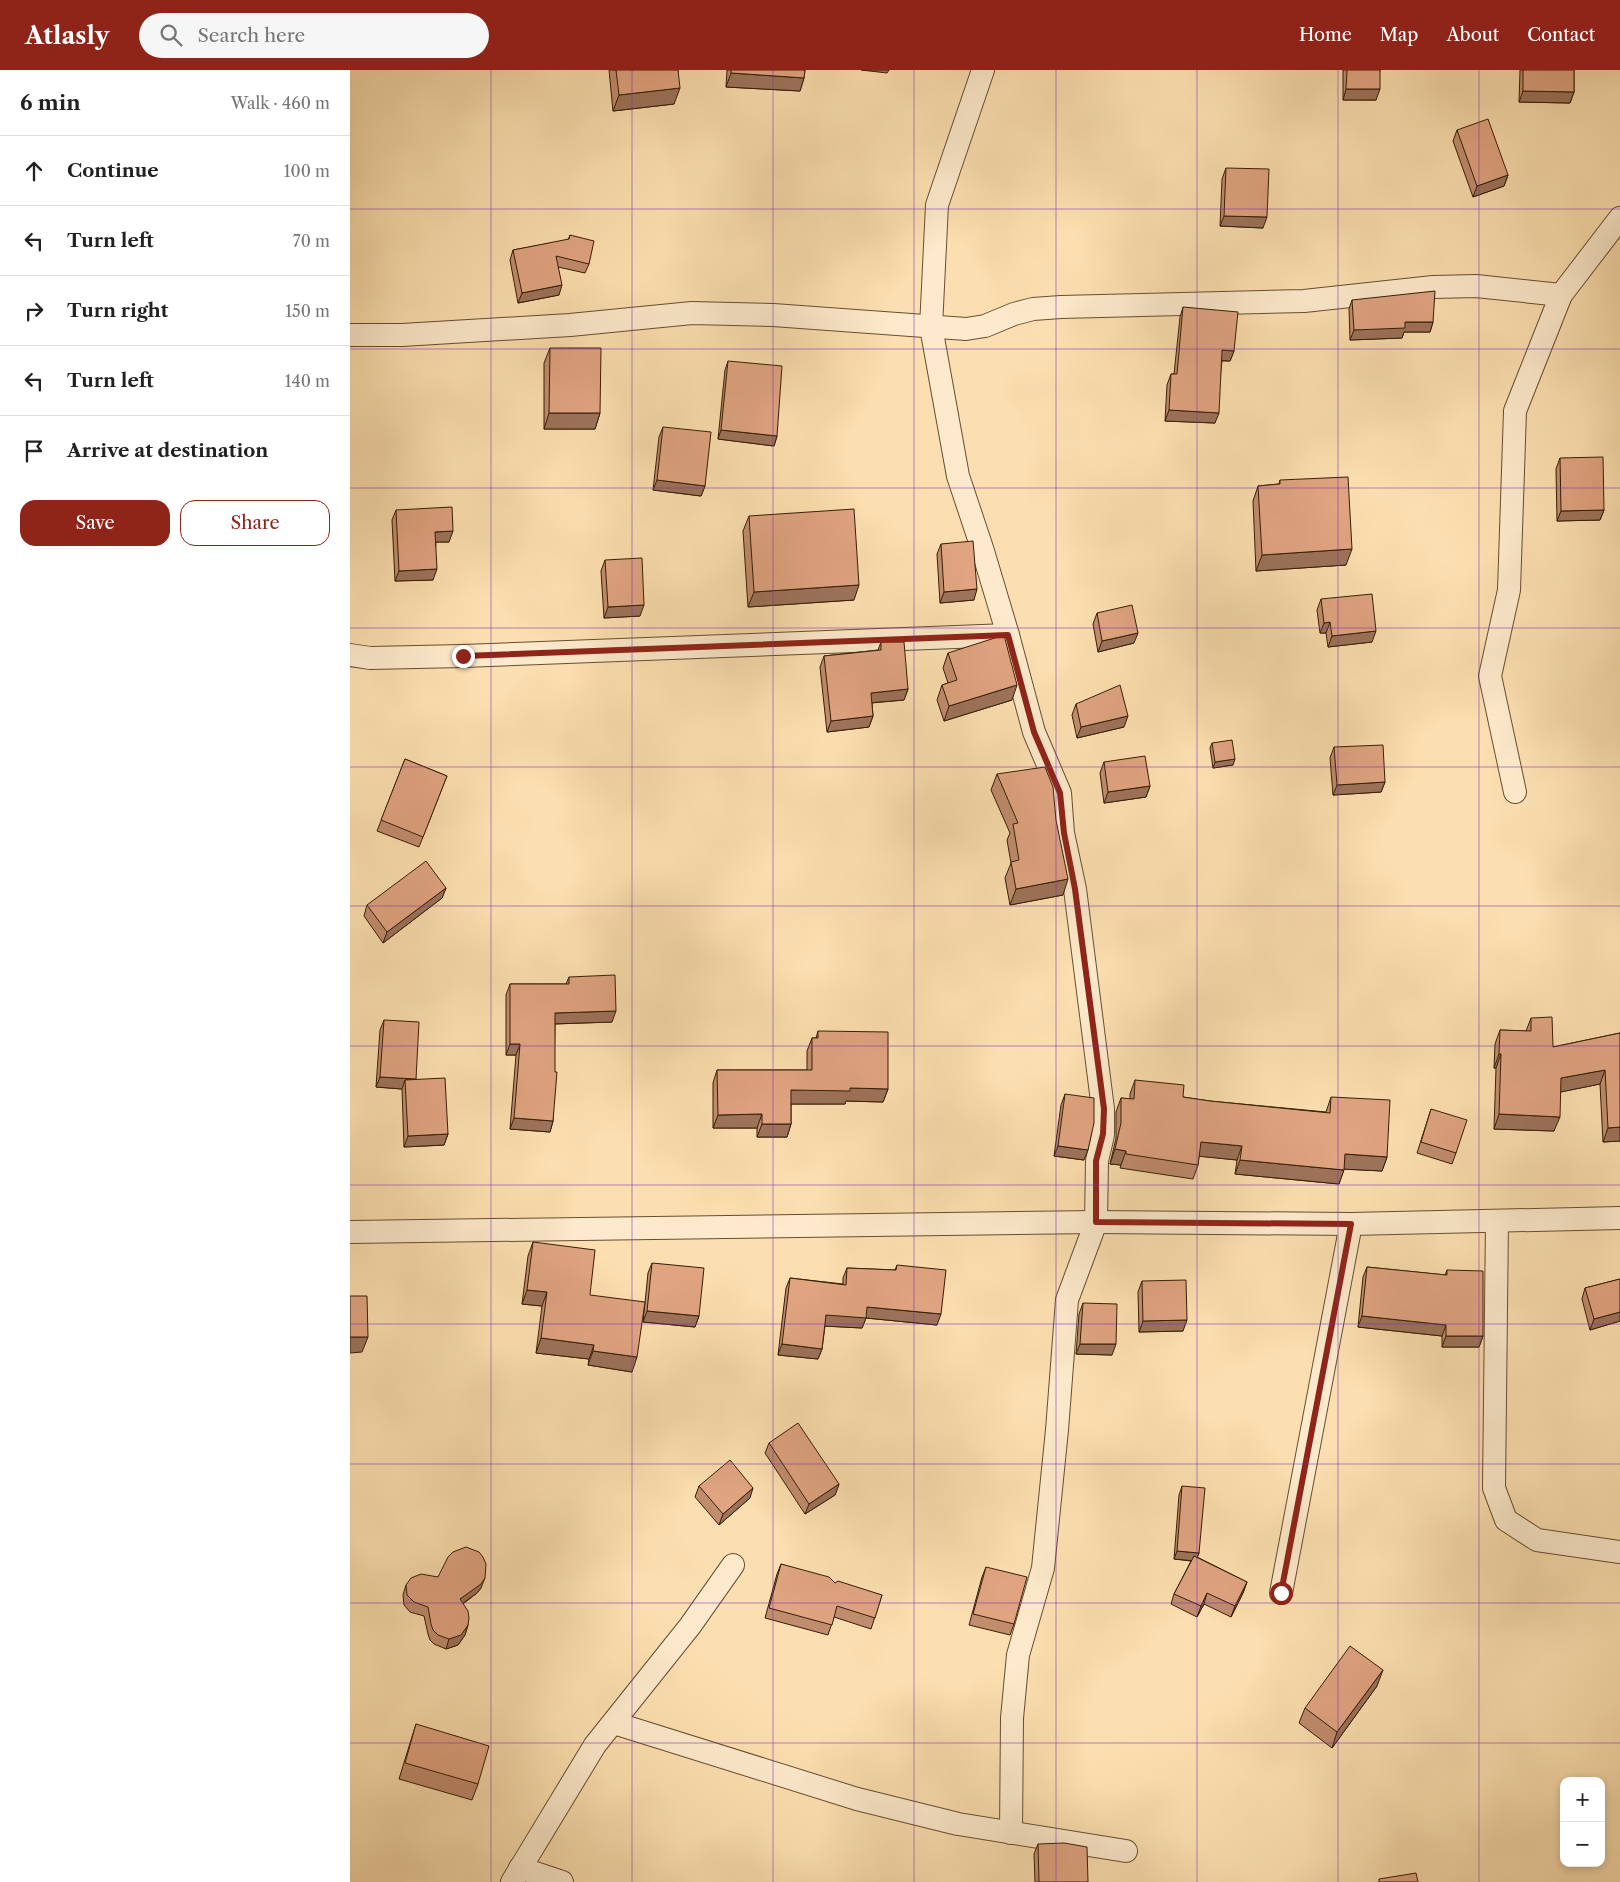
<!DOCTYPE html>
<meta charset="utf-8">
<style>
:root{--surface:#fff;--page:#f6f6f6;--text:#222;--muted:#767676;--line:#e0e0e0;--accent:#8f2418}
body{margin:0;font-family:"Libre Caslon Text",serif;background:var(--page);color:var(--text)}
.controls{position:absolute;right:15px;bottom:15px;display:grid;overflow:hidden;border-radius:10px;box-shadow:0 2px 8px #0003}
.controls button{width:45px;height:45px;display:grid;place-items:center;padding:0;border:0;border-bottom:1px solid var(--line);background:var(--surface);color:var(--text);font:25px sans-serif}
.stop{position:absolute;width:15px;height:15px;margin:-11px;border:4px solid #8f2418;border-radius:50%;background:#fff}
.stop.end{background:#8f2418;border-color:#fff;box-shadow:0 1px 5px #0008}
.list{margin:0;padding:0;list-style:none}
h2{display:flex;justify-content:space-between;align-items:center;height:65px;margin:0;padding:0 20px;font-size:21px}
h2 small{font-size:16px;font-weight:400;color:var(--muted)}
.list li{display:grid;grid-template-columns:32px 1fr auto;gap:15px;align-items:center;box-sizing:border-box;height:70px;padding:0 20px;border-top:1px solid var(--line)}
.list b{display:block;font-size:19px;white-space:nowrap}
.list em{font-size:16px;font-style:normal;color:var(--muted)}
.actions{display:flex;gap:10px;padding:15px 20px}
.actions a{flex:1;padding:11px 0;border:1px solid var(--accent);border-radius:15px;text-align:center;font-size:18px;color:var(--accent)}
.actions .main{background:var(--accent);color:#fff}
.icon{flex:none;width:28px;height:28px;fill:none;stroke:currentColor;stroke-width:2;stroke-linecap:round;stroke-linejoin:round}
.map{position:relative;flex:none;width:1270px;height:1812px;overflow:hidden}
header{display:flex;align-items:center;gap:30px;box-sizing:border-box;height:70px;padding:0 25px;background:var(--accent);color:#fff}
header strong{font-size:24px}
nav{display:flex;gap:28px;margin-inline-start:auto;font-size:18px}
.search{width:350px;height:45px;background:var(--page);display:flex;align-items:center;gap:12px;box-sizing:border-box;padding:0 18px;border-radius:28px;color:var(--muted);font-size:19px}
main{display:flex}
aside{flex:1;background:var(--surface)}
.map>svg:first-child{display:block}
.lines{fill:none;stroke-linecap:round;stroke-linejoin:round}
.minor-casing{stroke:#674e30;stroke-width:24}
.minor{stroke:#fdeacc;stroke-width:22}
.wall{fill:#c18d6f;stroke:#351d05}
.shaded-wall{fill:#9d735a;stroke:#351d05}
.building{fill:#e0a481;stroke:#351d05}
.route{stroke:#8f2418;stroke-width:6}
.grid{fill:none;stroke:#7b2cbf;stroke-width:1;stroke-opacity:0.55}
</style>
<header>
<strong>Atlasly</strong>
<div class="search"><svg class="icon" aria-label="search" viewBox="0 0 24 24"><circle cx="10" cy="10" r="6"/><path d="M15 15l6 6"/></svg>Search here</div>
<nav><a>Home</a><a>Map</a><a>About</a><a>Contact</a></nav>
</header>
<main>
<aside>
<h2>6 min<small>Walk · 460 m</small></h2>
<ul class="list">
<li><svg class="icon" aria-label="ahead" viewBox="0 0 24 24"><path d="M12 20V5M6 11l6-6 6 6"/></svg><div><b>Continue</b></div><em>100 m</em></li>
<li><svg class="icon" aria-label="left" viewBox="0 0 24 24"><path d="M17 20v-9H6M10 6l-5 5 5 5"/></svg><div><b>Turn left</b></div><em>70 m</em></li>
<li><svg class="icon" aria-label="right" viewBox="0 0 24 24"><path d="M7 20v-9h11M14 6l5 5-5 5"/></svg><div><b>Turn right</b></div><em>150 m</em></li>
<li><svg class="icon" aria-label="left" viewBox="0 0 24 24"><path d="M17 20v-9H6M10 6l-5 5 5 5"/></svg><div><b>Turn left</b></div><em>140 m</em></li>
<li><svg class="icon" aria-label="arrive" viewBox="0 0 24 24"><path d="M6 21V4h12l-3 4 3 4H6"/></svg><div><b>Arrive at destination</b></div></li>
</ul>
<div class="actions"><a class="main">Save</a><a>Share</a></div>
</aside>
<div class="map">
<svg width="1270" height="1812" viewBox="0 0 1270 1812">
<rect width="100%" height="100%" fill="#fcdfb0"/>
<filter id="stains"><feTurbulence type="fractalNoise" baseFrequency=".004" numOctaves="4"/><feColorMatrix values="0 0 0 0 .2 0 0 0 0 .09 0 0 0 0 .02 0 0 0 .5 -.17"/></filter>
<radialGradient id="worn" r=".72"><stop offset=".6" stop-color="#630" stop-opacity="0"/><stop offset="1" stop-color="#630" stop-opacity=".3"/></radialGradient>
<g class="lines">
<g class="minor-casing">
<g id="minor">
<polyline points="633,0 587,135 581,257 608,406 632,478 658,565 684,662 710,723 713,763 725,819 753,1039 753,1065 747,1091 746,1152 717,1230 707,1360 693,1498 668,1585 662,1648 661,1763"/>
<polyline points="0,265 52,265 220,255 342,243 423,245 616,259 635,256 664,244 683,239 711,237 954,231 1083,217 1126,216 1211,225"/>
<polyline points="0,585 20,588 113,586 658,565"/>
<polyline points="1165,722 1140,606 1159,520 1165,341 1211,225 1270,148"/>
<polyline points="1147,1151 1144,1418 1156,1450 1187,1470 1270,1482"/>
<polyline points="0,1162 746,1152 1001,1154 1270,1148"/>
<polyline points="931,1523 1001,1154"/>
<polyline points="264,1653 507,1729 608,1754 776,1781"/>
<polyline points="170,1798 212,1812"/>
<polyline points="162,1812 245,1675 340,1556 383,1495"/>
</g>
</g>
<use href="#minor" class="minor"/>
</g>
<g class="wall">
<polygon points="259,0 328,0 324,34 263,41"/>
<polygon points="377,0 455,0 454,8 450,21 376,17"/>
<polygon points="993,0 1030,0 1026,30 993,30"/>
<polygon points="1170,0 1224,0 1224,22 1220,33 1169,32"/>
<polygon points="1107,60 1158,105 1154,116 1123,127 1103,71"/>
<polygon points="876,98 913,158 870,156 872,109"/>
<polygon points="220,165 239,194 235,203 208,197 209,225 168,233 160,190 163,180 218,170"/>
<polygon points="1002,230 1083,252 1080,262 1054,262 1052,268 1000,270 999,239"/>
<polygon points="833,237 884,281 880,291 872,291 865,353 815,351 817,315 821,304 824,304 830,247"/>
<polygon points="200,278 250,343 245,359 194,359 194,293"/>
<polygon points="378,291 427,366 424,376 368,369 375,300"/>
<polygon points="313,357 355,416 351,426 303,420 309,367"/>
<polygon points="1210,388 1254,440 1250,450 1207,451 1206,399"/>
<polygon points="930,410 996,495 906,501 903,431 908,416 929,414"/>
<polygon points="46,440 99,472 86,472 83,510 45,511 42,450"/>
<polygon points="399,446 504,530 398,537 393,461"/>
<polygon points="591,474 624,530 590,533 587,484"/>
<polygon points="255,490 290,546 254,548 251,501"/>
<polygon points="971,529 1022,572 978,577 976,563 970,563 967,540"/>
<polygon points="747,543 784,573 748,582 743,554"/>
<polygon points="531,572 558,619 554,630 522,633 523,646 519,657 477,662 470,597 474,586 528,580"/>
<polygon points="598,583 662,630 594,651 587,630 592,615 598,613 593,598"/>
<polygon points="726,634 774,657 727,668 722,645"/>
<polygon points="862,673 883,695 863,698 860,678"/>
<polygon points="984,677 1035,712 1031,722 983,725 980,688"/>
<polygon points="55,689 97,706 69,777 27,761"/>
<polygon points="754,692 800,716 796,727 754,733 750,703"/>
<polygon points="647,704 713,825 660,835 655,808 661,793 657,770 660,763 641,720"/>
<polygon points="96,818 92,828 33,873 14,846 17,835"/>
<polygon points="219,907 262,952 205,954 203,1051 200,1062 160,1059 166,985 156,985 156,925 160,914 216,914"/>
<polygon points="1181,948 1203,977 1270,963 1270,1071 1253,1072 1250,1014 1210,1022 1204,1061 1144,1059 1146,998 1144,998 1145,974 1150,960 1176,961"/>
<polygon points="34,950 66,1009 98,1064 94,1075 54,1077 52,1019 26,1017 30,960"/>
<polygon points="468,961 538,1019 533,1032 496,1031 495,1034 441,1034 441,1054 437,1067 407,1067 407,1058 363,1058 363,1013 367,1000 457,1000 457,981 462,968 466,968"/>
<polygon points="785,1010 833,1027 860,1031 976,1042 981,1027 1037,1087 1032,1101 994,1099 989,1114 885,1104 887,1090 849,1086 848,1095 843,1109 770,1098 771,1095 760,1094 766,1068 766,1042 771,1028 780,1029 780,1024"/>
<polygon points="715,1024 734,1090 704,1086 711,1035"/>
<polygon points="1081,1039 1106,1083 1102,1094 1067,1083"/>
<polygon points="183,1172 240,1225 282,1302 238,1295 239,1289 186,1283 192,1236 172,1234 178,1186"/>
<polygon points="302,1193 349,1246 345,1257 293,1252 298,1203"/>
<polygon points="547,1195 587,1255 516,1248 512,1258 475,1256 472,1279 468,1289 428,1285 436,1218 440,1208 493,1214 493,1208 497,1198 545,1200"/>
<polygon points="1017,1197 1095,1205 1097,1200 1133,1266 1129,1277 1092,1277 1092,1266 1008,1257 1013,1207"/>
<polygon points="1270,1209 1270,1251 1240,1260 1232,1229 1235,1218"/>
<polygon points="792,1211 833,1261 789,1262 788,1222"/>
<polygon points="733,1233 762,1285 726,1284 729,1244"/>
<polygon points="419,1373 489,1414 485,1425 455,1444 415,1383"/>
<polygon points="349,1416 400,1428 369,1455 345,1427"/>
<polygon points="832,1416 849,1483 847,1487 897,1512 893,1523 881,1547 854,1534 847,1547 821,1534 824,1524 841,1491 824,1489 829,1425"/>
<polygon points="431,1494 485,1513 532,1525 521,1559 484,1547 478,1565 415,1548 427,1504"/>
<polygon points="636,1497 664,1554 660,1565 619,1555 632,1507"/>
<polygon points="56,1515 131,1518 127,1523 113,1534 118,1555 115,1565 108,1575 96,1579 84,1574 80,1570 78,1564 74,1546 60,1542 54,1535 53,1525"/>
<polygon points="1027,1616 982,1678 949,1653 955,1638"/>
<polygon points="66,1654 128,1714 122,1730 49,1709 61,1670"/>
<polygon points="688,1774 738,1812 685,1812 684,1784"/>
</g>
<g class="shaded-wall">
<polygon points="511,0 539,0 537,3"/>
<polygon points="381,3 454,8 450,21 376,17"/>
<polygon points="330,18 324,34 263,41 269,25"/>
<polygon points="996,19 1030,19 1026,30 993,30"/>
<polygon points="1173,21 1224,22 1220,33 1169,32"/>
<polygon points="1158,105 1154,116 1123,127 1127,116"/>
<polygon points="874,146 917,147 913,158 870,156"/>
<polygon points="212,215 209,225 168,233 172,223"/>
<polygon points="1055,252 1083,252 1080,262 1054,262 1052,268 1000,270 1004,260"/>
<polygon points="872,280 884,281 880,291 868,290"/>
<polygon points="819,340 869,343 865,353 815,351"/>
<polygon points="199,343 250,343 245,359 194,359"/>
<polygon points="371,360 427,366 424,376 368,369"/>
<polygon points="307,410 355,416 351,426 303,420"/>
<polygon points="1254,440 1250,450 1207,451 1211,441"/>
<polygon points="103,461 99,472 81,472 85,462"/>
<polygon points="1002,479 996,495 906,501 912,485"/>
<polygon points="87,499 83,510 45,511 49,501"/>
<polygon points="509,515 504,530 398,537 404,522"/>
<polygon points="627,519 624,530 590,533 594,522"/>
<polygon points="294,535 290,546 254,548 258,537"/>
<polygon points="980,552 976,563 970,563 974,553"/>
<polygon points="1026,561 1022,572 978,577 982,566"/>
<polygon points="788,563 784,573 748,582 752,571"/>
<polygon points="667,615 662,630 594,651 599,636"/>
<polygon points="558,619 554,630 517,633 521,623"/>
<polygon points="523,646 519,657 477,662 481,651"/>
<polygon points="778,646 774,657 727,668 731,657"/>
<polygon points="885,689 883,695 863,698 865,692"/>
<polygon points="1035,712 1031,722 983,725 987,715"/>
<polygon points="800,716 796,727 754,733 758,722"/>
<polygon points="718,809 713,825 660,835 666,819"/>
<polygon points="96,818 92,828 33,873 37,862"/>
<polygon points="266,941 262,952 201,954 205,943"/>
<polygon points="160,974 170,974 166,985 156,985"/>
<polygon points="1149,984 1151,984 1146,998 1144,998"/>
<polygon points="1255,1000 1250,1014 1206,1023 1211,1008"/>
<polygon points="30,1007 66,1009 55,1010 52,1019 26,1017"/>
<polygon points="500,1018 538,1019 533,1032 496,1031 495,1034 436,1034 441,1020"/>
<polygon points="412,1044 407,1058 363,1058 368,1045"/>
<polygon points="1149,1044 1210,1047 1204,1061 1144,1059"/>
<polygon points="164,1048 203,1051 200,1062 160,1059"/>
<polygon points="412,1054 441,1054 437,1067 407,1067"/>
<polygon points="1270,1057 1270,1071 1253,1072 1258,1058"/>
<polygon points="98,1064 94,1075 54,1077 58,1066"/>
<polygon points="851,1072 892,1076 887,1090 846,1086"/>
<polygon points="708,1076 738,1080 734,1090 704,1086"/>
<polygon points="765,1079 776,1081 771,1095 760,1094"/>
<polygon points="995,1084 1037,1087 1032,1101 990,1099"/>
<polygon points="890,1090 994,1100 989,1114 885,1104"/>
<polygon points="177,1220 197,1222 192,1236 172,1234"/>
<polygon points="517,1237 591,1244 587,1255 516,1248 512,1258 472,1256 476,1245"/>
<polygon points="297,1241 349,1246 345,1257 293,1252"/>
<polygon points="1270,1242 1270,1251 1240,1260 1244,1249"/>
<polygon points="1012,1246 1096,1255 1092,1266 1008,1257"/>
<polygon points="837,1250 833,1261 789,1262 793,1251"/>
<polygon points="1096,1266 1133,1266 1129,1277 1092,1277"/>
<polygon points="0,1267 18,1267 12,1282 0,1283"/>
<polygon points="191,1268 244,1275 239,1289 186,1283"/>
<polygon points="432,1274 472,1279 468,1289 428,1285"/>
<polygon points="730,1274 766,1274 762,1285 726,1284"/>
<polygon points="243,1281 287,1287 282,1302 238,1295"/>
<polygon points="489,1414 485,1425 455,1444 459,1434"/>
<polygon points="403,1418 400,1428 369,1455 373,1444"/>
<polygon points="827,1481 849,1483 846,1491 824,1489"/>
<polygon points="135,1508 131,1518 127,1523 106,1538 110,1529"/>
<polygon points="897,1512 893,1523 881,1547 885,1536"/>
<polygon points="857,1523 854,1534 847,1547 851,1536"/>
<polygon points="118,1555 115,1565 108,1575 96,1579 99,1569"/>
<polygon points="1033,1600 1027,1616 982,1678 987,1662"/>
</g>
<g class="building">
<polygon points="266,0 328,0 330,18 269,25"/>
<polygon points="381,0 455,0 454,8 381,3"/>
<polygon points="997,0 1030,0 1030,19 996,19"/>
<polygon points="1173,0 1224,0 1224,22 1173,21"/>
<polygon points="1138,49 1158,105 1127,116 1107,60"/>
<polygon points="876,98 919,99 917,147 874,146"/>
<polygon points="220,165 244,171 239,194 206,186 212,215 172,223 163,180 219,169"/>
<polygon points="1085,221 1083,252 1055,252 1055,258 1004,260 1002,230"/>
<polygon points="833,237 888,242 884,281 872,280 869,343 819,340 821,304 827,304"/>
<polygon points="200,278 251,278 250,343 199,343"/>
<polygon points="378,291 432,296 427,366 371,360"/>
<polygon points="313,357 361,362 355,416 307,410"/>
<polygon points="1253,387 1254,440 1211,441 1210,388"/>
<polygon points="998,407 1002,479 912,485 908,416 930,414 930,410"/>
<polygon points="102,437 103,461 85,462 87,499 49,501 46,440"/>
<polygon points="504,439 509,515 404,522 399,446"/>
<polygon points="623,471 627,519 594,522 591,474"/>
<polygon points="292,488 294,535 258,537 255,490"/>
<polygon points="1022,524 1026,561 982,566 980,552 974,553 971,529"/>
<polygon points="782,535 788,563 752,571 747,543"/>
<polygon points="654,565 667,615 599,636 592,615 607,610 598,583"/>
<polygon points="531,572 554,572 558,619 521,623 523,646 481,651 474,586 531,580"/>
<polygon points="770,615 778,646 731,657 726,634"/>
<polygon points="882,670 885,689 865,692 862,673"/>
<polygon points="1033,675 1035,712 987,715 984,677"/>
<polygon points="795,686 800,716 758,722 754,692"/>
<polygon points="55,689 97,706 73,767 31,750"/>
<polygon points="695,697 703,717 706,750 718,809 666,819 661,792 669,790 663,754 668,753 647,704"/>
<polygon points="76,791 96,818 37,862 17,835"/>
<polygon points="265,905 266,941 205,943 205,1002 207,1002 203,1051 164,1048 170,974 160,974 160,914 219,914 219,907"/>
<polygon points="1202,947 1203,977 1270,963 1270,1057 1258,1058 1255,1000 1211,1008 1210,1047 1149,1044 1151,984 1149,984 1150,960 1181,961 1181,948"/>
<polygon points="34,950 69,952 66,1009 30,1007"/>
<polygon points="468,961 538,962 538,1019 500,1018 500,1021 441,1020 441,1054 412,1054 412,1044 368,1045 367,1000 462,1000 462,968 468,968"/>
<polygon points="95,1008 98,1064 58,1066 55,1010"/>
<polygon points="785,1010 834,1015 833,1027 860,1031 980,1043 981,1027 1040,1030 1037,1087 995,1084 994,1100 890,1090 892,1076 851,1072 848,1095 776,1084 776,1081 765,1079 771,1053 771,1028 784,1029"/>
<polygon points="715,1024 744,1028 744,1053 738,1080 708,1076"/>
<polygon points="1081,1039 1117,1050 1106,1083 1071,1072"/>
<polygon points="183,1172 245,1180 240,1225 295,1232 287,1287 243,1281 244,1275 191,1268 197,1222 177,1220"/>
<polygon points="302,1193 354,1198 349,1246 297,1241"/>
<polygon points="547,1195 596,1200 591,1244 517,1237 516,1248 476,1245 472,1279 432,1274 440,1208 496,1215 497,1198 546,1200"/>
<polygon points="1017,1197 1097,1205 1097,1200 1133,1201 1133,1266 1096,1266 1096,1255 1012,1246"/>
<polygon points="1270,1209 1270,1242 1244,1249 1235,1218"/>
<polygon points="836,1210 837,1250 793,1251 792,1211"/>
<polygon points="0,1226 17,1226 18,1267 0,1267"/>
<polygon points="733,1233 767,1234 766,1274 730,1274"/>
<polygon points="448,1353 489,1414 459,1434 419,1373"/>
<polygon points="380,1390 403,1418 373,1444 349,1416"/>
<polygon points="832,1416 855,1418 849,1483 827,1481"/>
<polygon points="116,1477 129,1482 133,1487 136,1494 135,1508 131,1514 110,1529 118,1541 119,1548 118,1555 111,1565 99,1569 88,1565 83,1560 81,1554 78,1537 64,1532 57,1525 56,1515 61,1508 71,1504 88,1507 98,1487 103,1482"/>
<polygon points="844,1486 897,1512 885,1536 857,1523 851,1536 824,1524"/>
<polygon points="431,1494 479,1507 485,1513 488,1511 532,1525 525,1548 487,1536 482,1555 419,1538"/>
<polygon points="636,1497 677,1507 664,1554 623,1544"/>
<polygon points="1000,1576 1033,1600 987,1662 955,1638"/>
<polygon points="66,1654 139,1676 128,1714 55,1693"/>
<polygon points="714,1773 737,1777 738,1812 689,1812 688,1774"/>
<polygon points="1066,1803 1068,1812 1029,1812 1029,1809"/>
</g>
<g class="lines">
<polyline class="route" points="113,586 658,565 684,662 710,723 714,763 725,819 754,1039 753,1064 746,1091 746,1152 1001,1154 931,1523"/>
</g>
<path class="grid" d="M141 0V1812M282 0V1812M423 0V1812M564 0V1812M706 0V1812M847 0V1812M988 0V1812M1129 0V1812M0 139H1270M0 279H1270M0 418H1270M0 558H1270M0 697H1270M0 836H1270M0 976H1270M0 1115H1270M0 1254H1270M0 1394H1270M0 1533H1270M0 1673H1270"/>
<rect width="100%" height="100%" filter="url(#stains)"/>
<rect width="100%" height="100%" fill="url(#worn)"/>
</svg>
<div class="controls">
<button>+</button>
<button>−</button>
</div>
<div class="stop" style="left:931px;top:1523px"></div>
<div class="stop end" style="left:113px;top:586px"></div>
</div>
</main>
